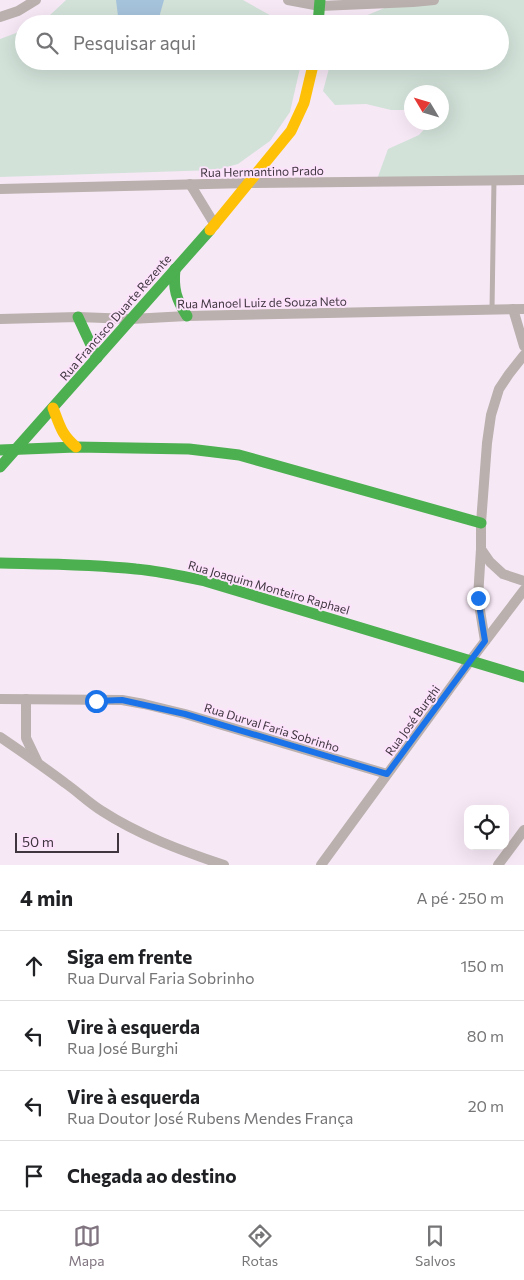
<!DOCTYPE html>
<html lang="pt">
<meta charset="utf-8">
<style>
:root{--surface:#fff;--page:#f2f2f2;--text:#202124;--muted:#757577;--line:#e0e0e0;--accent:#7f747f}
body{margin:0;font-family:Commissioner,sans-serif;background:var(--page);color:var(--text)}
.controls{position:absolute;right:15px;bottom:15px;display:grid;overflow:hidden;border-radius:10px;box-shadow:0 5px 20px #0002}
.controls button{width:45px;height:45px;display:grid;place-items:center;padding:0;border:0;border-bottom:1px solid var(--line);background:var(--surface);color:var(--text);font:25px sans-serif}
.compass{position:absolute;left:404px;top:85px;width:45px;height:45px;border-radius:50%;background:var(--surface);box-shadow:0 5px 20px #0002;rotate:308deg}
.scale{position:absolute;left:15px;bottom:12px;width:104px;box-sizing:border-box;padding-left:5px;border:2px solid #3f353f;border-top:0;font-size:14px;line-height:18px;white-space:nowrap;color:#3f353f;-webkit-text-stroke:4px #fde2fc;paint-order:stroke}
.stop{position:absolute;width:15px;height:15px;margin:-11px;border:4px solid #1a73e8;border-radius:50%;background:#fff}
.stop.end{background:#1a73e8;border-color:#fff;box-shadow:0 1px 5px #0008}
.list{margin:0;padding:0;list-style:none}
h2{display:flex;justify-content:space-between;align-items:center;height:65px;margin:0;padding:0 20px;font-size:21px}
h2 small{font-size:16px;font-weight:400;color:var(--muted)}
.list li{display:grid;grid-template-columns:32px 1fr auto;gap:15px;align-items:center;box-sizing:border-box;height:70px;padding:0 20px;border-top:1px solid var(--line)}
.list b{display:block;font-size:19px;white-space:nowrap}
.list p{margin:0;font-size:16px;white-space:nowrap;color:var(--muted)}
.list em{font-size:16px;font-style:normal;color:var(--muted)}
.icon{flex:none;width:28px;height:28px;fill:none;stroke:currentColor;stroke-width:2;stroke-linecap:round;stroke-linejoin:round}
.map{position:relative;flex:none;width:524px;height:865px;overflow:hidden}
.search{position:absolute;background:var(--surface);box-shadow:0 5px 20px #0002;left:15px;right:15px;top:15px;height:55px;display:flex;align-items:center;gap:12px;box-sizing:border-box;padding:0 18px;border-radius:28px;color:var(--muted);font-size:19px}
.sheet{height:345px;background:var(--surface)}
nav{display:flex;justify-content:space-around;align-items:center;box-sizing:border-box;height:70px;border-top:1px solid var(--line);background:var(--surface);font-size:14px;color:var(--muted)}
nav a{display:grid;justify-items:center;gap:2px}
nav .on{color:var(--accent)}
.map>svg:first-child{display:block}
.green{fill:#d2e2d9}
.water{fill:#a6c3dc}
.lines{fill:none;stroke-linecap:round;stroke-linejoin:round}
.lane{stroke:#bab0ad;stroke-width:5}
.street{stroke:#bab0ad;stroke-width:10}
.fast{stroke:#4caf50;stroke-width:11}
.slow{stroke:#ffc107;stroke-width:11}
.route{stroke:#1a73e8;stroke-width:6}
.labels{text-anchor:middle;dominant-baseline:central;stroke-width:4;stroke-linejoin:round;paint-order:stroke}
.street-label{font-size:12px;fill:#3f353f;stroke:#fde2fc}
</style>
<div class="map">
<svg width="524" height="865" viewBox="0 0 524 865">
<rect width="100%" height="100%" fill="#f7e8f6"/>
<g class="green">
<polygon points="66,0 243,0 286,24 35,24 49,16"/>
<polygon points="434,0 524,0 524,180 376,182 388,149 419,135 430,123 442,122 442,92 412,92 411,110 391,110 366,104 335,105 323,91 331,61 500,61 500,24 351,24 353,21 399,2"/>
<polygon points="24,30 24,61 301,61 300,68 290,112 270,141 238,164 216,170 0,177 0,39"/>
</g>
<polygon class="water" points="116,0 164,0 160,14 161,24 119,24"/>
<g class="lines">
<polyline class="lane" points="492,310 494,180"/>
<g class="street">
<polyline points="288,0 320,6 413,2 434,0"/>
<polyline points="0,17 18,11 36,0"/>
<polyline points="190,184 215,225"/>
<polyline points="0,189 249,183 524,180"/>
<polyline points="513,309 524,346"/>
<polyline points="0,319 78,317 131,319 187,316 524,309"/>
<polyline points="481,549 490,562 503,574 524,581"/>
<polyline points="485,641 478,598 481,549 481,523 487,443 491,415 499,389 509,374 524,355"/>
<polyline points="0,699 122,700 144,704 185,714 387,774"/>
<polyline points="26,699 26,738 37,761"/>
<path d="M0 737C22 752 44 767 65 783 78 792 89 803 102 811 139 835 182 851 224 865"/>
<polyline points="321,865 470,661 524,590"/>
<polyline points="498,865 524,830"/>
</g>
<g class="fast">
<polyline points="318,24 320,0"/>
<path d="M175 269C173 289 176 299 187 316"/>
<polyline points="78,317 97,358"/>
<polyline points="0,450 76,447 189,449 239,455 481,523"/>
<polyline points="0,467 210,230"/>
<path d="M0 563C45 564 91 564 136 569 159 571 182 576 205 581L524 677"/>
</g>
<g class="slow">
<polyline points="210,230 291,131 304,103 314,61"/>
<path d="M53 408C60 426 61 434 76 447"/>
</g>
</g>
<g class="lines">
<polyline class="route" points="96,701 122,700 185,714 387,774 485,641 478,598"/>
</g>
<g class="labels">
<g class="street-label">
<text transform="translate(262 171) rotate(-1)">Rua Hermantino Prado</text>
<text transform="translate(262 302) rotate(-1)">Rua Manoel Luiz de Souza Neto</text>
<text transform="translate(115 317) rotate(-49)">Rua Francisco Duarte Rezente</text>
<text transform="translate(269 587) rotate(16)">Rua Joaquim Monteiro Raphael</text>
<text transform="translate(412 720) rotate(-54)">Rua José Burghi</text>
<text transform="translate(272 727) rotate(17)">Rua Durval Faria Sobrinho</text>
</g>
</g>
</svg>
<div class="controls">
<button><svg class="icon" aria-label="locate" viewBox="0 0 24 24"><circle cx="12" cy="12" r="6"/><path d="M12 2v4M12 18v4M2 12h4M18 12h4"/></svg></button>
</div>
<svg class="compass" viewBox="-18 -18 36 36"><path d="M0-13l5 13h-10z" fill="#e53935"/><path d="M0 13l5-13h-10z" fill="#757577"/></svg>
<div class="scale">50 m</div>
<div class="stop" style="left:96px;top:701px"></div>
<div class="stop end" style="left:478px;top:598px"></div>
<div class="search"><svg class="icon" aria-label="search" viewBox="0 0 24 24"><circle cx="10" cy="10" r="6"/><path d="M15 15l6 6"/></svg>Pesquisar aqui</div>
</div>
<section class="sheet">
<h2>4 min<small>A pé · 250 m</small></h2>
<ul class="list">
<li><svg class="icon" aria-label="ahead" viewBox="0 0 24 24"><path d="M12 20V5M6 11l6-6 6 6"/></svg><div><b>Siga em frente</b><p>Rua Durval Faria Sobrinho</p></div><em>150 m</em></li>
<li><svg class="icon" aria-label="left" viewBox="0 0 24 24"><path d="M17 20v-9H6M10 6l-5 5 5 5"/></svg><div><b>Vire à esquerda</b><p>Rua José Burghi</p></div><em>80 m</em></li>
<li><svg class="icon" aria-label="left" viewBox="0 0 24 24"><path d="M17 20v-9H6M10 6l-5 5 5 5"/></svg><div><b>Vire à esquerda</b><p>Rua Doutor José Rubens Mendes França</p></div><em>20 m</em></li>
<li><svg class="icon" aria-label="arrive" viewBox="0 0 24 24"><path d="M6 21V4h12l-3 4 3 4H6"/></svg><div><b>Chegada ao destino</b></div></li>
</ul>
</section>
<nav>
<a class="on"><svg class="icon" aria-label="map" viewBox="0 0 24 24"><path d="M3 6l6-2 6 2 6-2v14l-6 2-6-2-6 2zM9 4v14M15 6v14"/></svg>Mapa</a>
<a><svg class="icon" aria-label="directions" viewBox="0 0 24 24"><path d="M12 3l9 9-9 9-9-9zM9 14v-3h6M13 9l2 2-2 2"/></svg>Rotas</a>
<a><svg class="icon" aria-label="saved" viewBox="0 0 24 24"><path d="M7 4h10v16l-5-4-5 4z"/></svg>Salvos</a>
</nav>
